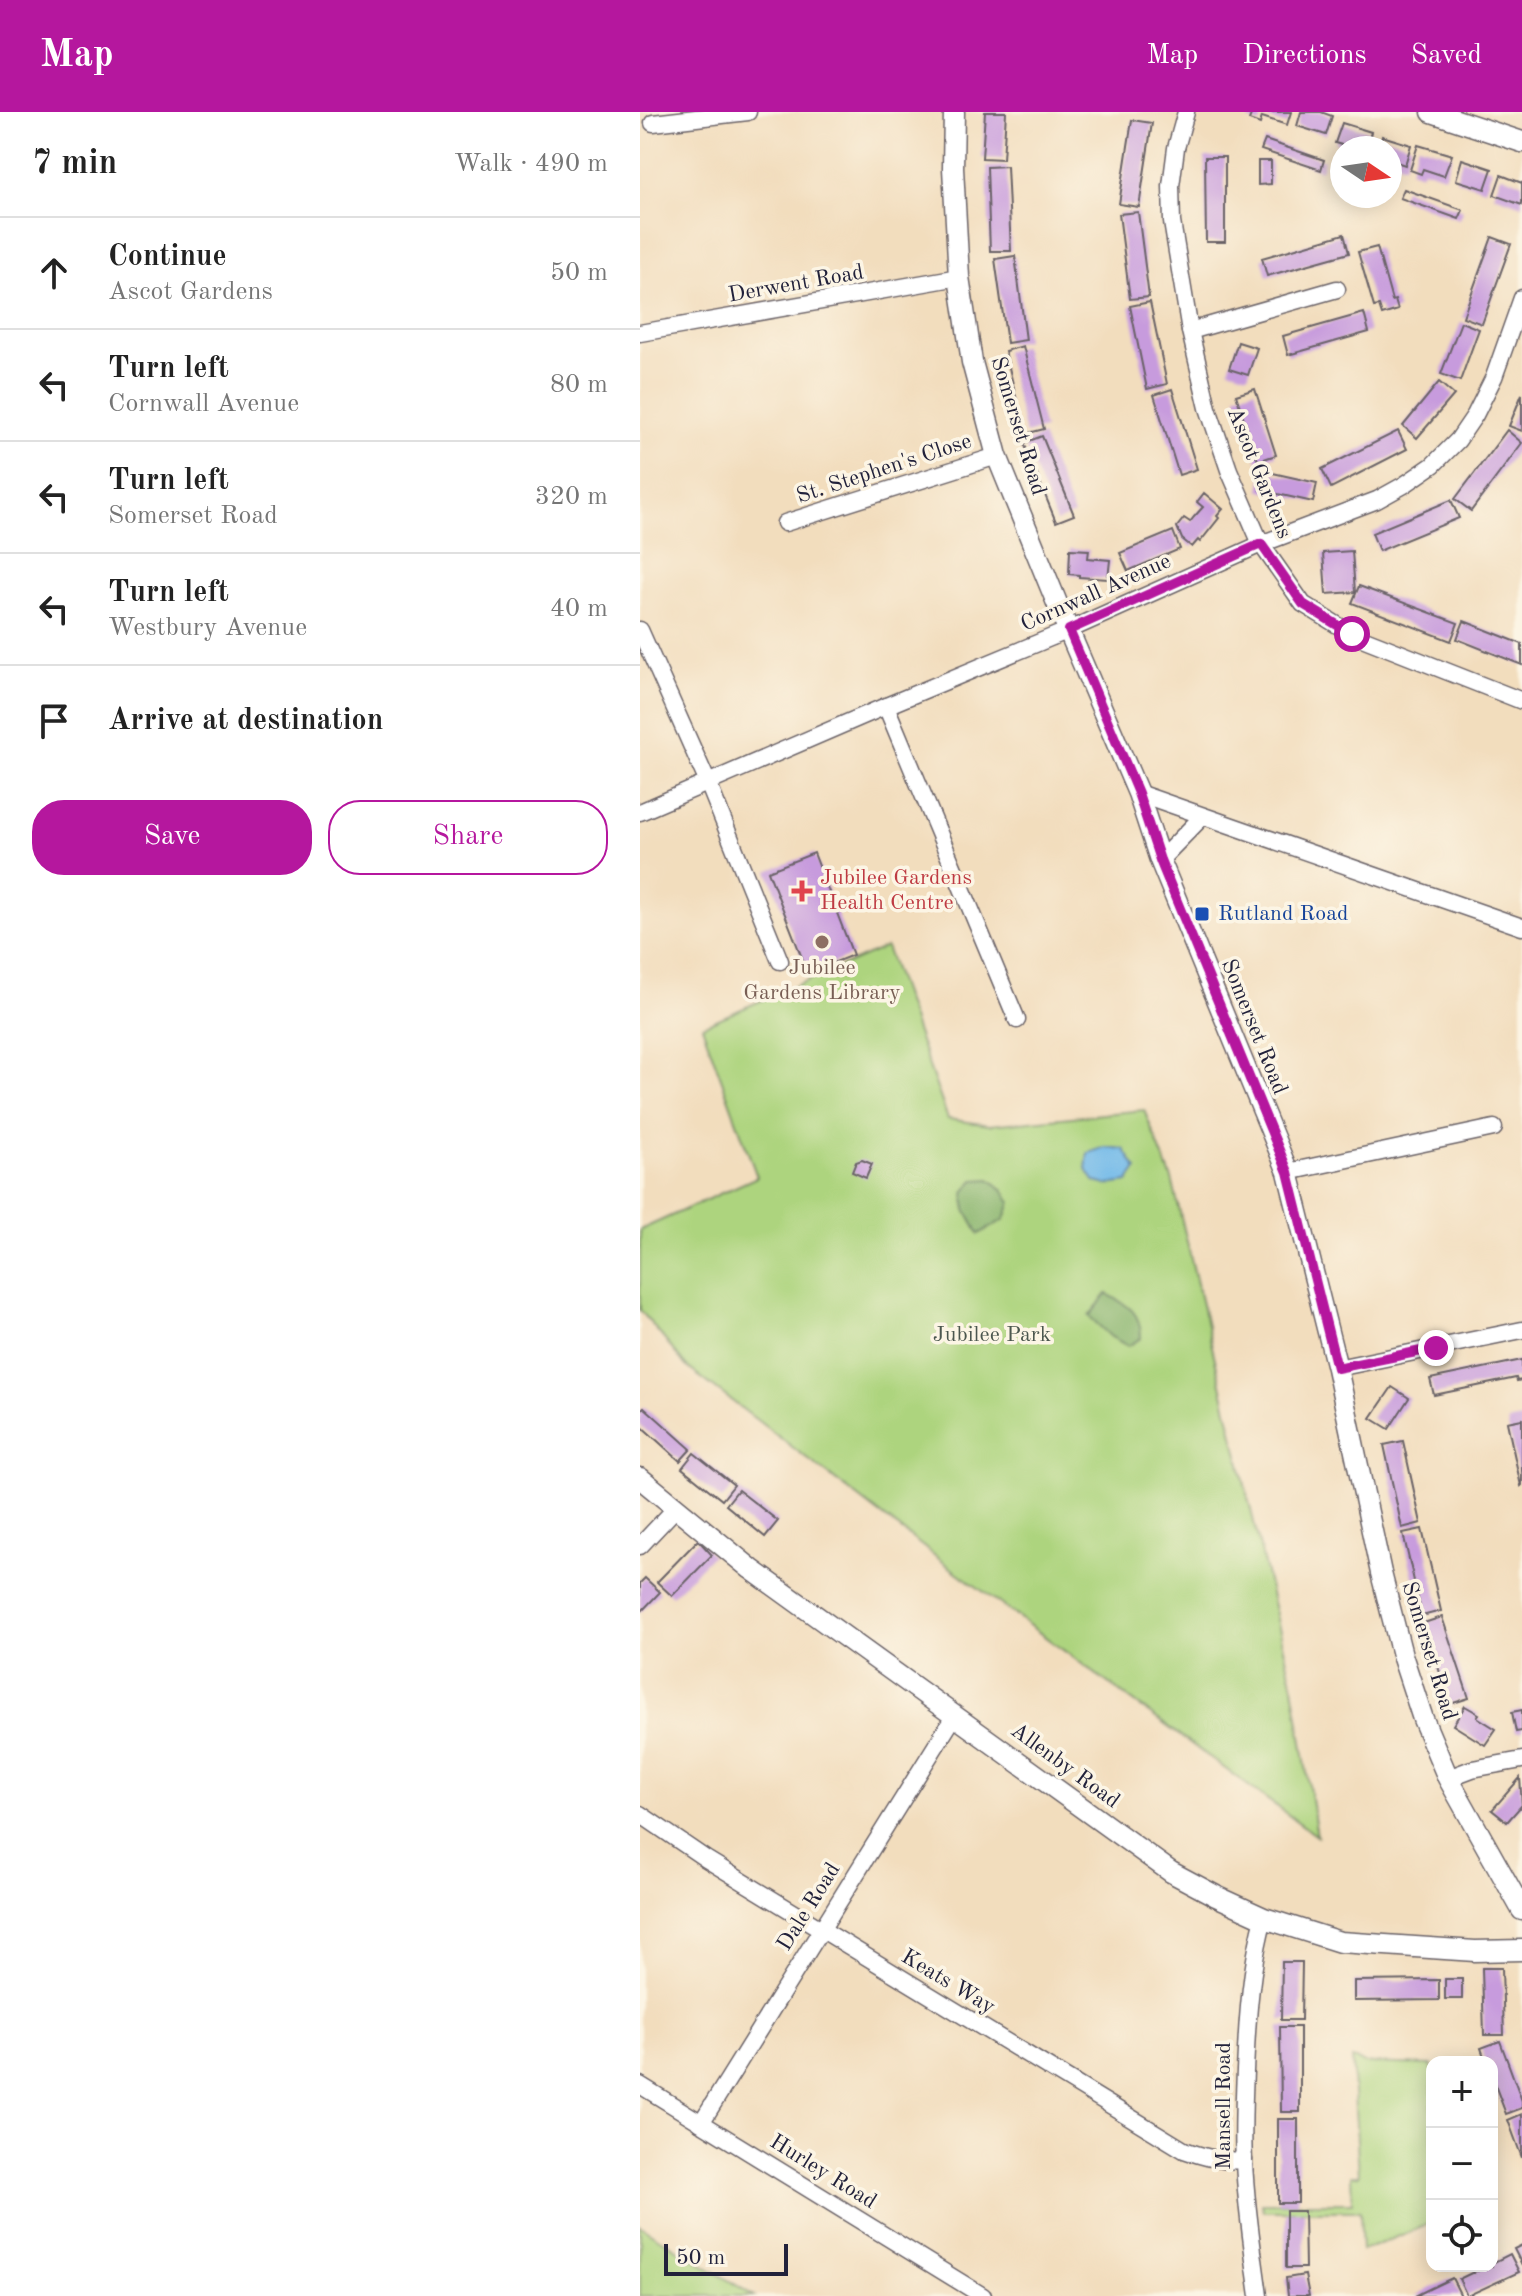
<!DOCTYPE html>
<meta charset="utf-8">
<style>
:root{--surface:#fff;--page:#f6f6f6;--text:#222;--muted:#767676;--line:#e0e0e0;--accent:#b5179e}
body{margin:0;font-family:"Old Standard TT",serif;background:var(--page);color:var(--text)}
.controls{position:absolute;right:24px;bottom:24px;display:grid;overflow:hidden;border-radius:16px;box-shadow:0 4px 20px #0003}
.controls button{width:72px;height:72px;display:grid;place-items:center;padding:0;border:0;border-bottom:2px solid var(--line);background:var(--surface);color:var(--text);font:40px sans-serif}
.compass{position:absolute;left:690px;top:24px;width:72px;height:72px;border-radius:50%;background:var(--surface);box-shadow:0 4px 20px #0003;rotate:103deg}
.scale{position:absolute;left:24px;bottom:20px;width:124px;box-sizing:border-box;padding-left:8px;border:4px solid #22223b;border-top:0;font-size:22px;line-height:28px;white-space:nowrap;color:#22223b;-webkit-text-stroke:6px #fcf5e5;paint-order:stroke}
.stop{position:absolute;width:24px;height:24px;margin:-18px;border:6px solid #b5179e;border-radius:50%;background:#fff}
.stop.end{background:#b5179e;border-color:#fff;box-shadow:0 2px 8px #0008}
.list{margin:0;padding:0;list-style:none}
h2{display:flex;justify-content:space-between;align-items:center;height:104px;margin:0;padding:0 32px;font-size:34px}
h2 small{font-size:26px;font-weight:400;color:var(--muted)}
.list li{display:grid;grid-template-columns:52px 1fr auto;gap:24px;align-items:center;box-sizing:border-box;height:112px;padding:0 32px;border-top:2px solid var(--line)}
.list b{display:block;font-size:30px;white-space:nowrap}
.list p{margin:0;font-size:26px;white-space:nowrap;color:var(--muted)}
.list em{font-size:26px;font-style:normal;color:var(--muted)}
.actions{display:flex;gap:16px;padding:24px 32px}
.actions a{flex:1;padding:18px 0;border:2px solid var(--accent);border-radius:32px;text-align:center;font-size:28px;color:var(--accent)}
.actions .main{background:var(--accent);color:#fff}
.icon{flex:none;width:44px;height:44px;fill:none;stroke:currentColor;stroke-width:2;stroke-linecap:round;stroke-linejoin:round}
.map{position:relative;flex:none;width:882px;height:2184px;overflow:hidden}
header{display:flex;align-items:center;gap:48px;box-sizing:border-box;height:112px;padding:0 40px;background:var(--accent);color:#fff}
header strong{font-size:38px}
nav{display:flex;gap:44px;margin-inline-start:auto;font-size:28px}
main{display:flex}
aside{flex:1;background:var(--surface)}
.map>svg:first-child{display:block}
.green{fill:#add47e;stroke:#687b5c;stroke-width:2}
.forest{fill:#8ab66d;stroke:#566c54;stroke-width:2}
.water{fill:#71b9e9;stroke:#4a6e92;stroke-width:2}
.building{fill:#c79bdd}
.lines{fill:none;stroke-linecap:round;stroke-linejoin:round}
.minor-casing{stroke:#6b6368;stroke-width:19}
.tertiary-casing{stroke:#6b6368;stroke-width:23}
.minor{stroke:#fff;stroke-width:16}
.tertiary{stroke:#fff;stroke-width:20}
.route{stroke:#b5179e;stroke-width:10}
.health-dot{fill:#e0444e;stroke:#fcf5e5;stroke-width:3}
.transit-dot{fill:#1a4fb4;stroke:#fcf5e5;stroke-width:3}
.education-dot{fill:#8d6e63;stroke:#fcf5e5;stroke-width:3}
.labels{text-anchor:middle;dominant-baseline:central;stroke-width:7;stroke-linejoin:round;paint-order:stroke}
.street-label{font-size:22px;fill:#22223b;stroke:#fcf5e5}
.health-label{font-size:22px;fill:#be3a42;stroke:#fcf5e5;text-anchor:start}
.transit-label{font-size:22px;fill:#164399;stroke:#fcf5e5;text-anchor:start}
.education-label{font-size:22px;fill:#785e54;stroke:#fcf5e5}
.park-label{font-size:22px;fill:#4c574f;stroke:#fcf5e5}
</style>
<header>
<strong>Map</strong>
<nav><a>Map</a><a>Directions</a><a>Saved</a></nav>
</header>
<main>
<aside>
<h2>7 min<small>Walk · 490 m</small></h2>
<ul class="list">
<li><svg class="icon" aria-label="ahead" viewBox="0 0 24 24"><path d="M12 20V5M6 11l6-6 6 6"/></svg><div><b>Continue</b><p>Ascot Gardens</p></div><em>50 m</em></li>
<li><svg class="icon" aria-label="left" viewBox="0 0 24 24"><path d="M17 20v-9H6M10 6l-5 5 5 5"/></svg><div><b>Turn left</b><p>Cornwall Avenue</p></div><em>80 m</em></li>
<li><svg class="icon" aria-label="left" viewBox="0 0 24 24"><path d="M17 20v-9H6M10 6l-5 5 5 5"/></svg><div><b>Turn left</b><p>Somerset Road</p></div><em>320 m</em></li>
<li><svg class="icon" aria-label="left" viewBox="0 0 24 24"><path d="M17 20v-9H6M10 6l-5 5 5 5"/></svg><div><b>Turn left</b><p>Westbury Avenue</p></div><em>40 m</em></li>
<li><svg class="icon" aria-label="arrive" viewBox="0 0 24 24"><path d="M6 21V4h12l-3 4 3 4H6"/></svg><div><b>Arrive at destination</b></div></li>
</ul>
<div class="actions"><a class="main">Save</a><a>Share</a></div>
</aside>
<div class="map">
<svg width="882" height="2184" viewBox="0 0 882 2184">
<rect width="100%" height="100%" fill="#fcf5e5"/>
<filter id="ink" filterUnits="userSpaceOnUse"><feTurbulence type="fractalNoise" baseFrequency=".0125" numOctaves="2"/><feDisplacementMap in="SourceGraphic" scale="16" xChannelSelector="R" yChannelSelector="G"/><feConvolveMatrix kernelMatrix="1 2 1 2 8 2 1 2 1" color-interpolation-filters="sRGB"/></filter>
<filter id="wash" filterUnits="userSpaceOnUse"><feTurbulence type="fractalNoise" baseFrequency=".006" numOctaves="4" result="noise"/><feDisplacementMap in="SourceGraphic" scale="32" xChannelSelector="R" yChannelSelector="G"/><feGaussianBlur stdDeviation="1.8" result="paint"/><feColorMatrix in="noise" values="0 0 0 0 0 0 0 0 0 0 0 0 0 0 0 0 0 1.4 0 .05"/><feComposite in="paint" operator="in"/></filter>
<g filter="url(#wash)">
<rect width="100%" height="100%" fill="#f2ddbd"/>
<g class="green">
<polygon points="246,835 308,1007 349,1013 504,998 532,1067 653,1574 677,1724 307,1453 46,1254 0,1198 0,1118 117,1065 62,914"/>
<polygon points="712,1947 725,1951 792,1953 792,2111 722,2139 720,2099 623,2099 622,2091 712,2091 711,2063 719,2063"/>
<polygon points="0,2114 114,2184 0,2184"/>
</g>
<g class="forest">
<polygon points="350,1067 363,1078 371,1090 365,1107 339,1122 326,1098 324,1080 334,1068"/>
<path d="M467 1182C489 1194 501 1200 501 1226L488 1234 471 1225 449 1204Z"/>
</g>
<polygon class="water" points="465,1035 484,1037 497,1057 488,1070 468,1073 455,1070 446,1057 448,1041"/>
<g id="blocks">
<g class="building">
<polygon points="345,0 366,0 363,47 342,46"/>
<polygon points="612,0 651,0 647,13 622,5 620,12 609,8"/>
<polygon points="661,0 681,0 692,4 686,23 657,14"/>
<polygon points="492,8 512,11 499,95 479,92"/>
<polygon points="702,11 731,20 726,36 712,36 695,31"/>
<polygon points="742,24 771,33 765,53 750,48 750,36 738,36"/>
<polygon points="625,28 684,48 681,58 621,38"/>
<polygon points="778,33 812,43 804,64 783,57 781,62 770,58"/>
<polygon points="565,45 585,45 585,130 566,130"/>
<polygon points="822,47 852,57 845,77 816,68"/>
<polygon points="618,49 631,49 631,72 618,73"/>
<polygon points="367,54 371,139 350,139 347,55"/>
<polygon points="861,63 882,71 882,93 854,83"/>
<polygon points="764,77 823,98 819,107 760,86"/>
<polygon points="498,100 509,185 490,187 479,102"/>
<polygon points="704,122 709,141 627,164 622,146"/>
<polygon points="852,125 871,132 842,212 823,205"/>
<polygon points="737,135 752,189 755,188 758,198 742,203 739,194 734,195 718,140"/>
<polygon points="375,144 386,228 367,231 355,147"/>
<polygon points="510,190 527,272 507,277 490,194"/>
<polygon points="724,201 729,220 648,243 643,224"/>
<polygon points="821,210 839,217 820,269 801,262"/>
<polygon points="598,230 617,236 608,263 589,257"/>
<polygon points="383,234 404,317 385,322 365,239"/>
<polygon points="799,270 814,283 777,326 763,314"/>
<polygon points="532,277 557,357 539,363 514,283"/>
<polygon points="615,277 636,343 618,349 596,283"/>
<polygon points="882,282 882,319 869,314"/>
<polygon points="867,318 882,331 831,399 815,387"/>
<polygon points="758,319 767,337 691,376 682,357"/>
<polygon points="402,324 434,403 416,410 384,331"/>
<polygon points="624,359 677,371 673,390 620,378"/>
<polygon points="564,381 583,397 577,404 579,406 560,430 558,428 552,435 542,427 537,415 544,406 550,410 554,405 563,395 557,390"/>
<polygon points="811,388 819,406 739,439 732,421"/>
<polygon points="533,419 540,437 488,459 480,441"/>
<polygon points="430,437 449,438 448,446 470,448 468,467 439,465 439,463 429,462"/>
<polygon points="712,439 715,480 686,482 683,441"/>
<polygon points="719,474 818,511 811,529 712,491"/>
<polygon points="824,509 882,532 882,553 817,527"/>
<polygon points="174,741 213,843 168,861 128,759"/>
<polygon points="222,1048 232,1052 226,1066 212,1060 216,1050"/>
<polygon points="882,1248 882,1268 877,1269 876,1266 794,1283 790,1267"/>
<polygon points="752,1275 769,1286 749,1317 731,1306"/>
<polygon points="4,1295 51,1337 40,1349 0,1313 0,1299"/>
<polygon points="882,1307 882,1373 881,1374 867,1310"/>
<polygon points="763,1329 781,1411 762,1416 744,1333"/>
<polygon points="54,1341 94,1373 82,1388 42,1356"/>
<polygon points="98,1378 138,1409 125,1425 86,1393"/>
<polygon points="782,1417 801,1499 782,1504 763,1421"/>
<polygon points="58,1428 72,1443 32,1484 17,1470"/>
<polygon points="5,1466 20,1480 0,1501 0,1471"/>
<polygon points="802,1505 829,1586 810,1592 784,1511"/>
<polygon points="825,1594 839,1602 837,1605 856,1617 845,1633 813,1613"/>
<polygon points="882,1598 882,1619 876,1620 872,1600"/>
<polygon points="880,1666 882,1693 867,1710 852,1698"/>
<polygon points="642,1850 662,1850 661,1908 641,1908"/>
<polygon points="842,1856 862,1856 864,1923 844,1923"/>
<rect x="805" y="1867" width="17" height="20"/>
<polygon points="799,1868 799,1888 714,1889 714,1869"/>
<polygon points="640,1915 660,1915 660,2000 641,2000"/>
<polygon points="860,1929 882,1989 882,1996 866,2002 852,1965 852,1950 846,1950 841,1936"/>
<polygon points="882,2002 882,2046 868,2008"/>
<rect x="638" y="2007" width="20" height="84"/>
<polygon points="646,2099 664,2099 665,2156 646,2156"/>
<polygon points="882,2133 882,2153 874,2137"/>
<polygon points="870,2142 879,2160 827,2184 819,2167 846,2154 852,2154 852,2151"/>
<polygon points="665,2163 669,2184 648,2184 646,2166"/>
<polygon points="812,2166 821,2184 775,2184 787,2178"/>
</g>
</g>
</g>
<g filter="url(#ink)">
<use href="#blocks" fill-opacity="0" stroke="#6b6368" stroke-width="2"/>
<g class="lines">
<g class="minor-casing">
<g id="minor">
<polyline points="546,0 536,36 531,74 532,110 550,219 568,296 589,358 621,432 663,492 712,522 882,589"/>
<polyline points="13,11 108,0"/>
<polyline points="550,219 697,177"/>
<polyline points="0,221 319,165"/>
<polyline points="145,411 357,344"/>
<polyline points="0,518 68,671 140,849"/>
<polyline points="246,594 377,908"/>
<polyline points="498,681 882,815"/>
<polyline points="0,700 246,594 429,518 621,432 737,388 764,373 793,353 818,328 835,303 854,265 882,186"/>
<polyline points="520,748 562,705"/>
<polyline points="648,1060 854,1016"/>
<polyline points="697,1256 882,1218"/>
<polyline points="0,1434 35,1397"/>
<polyline points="808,1666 832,1657 882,1648"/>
<path d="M0 1702 66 1747 544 2038C564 2045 582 2050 604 2048"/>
<polyline points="0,1973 343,2184"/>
<polyline points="61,2011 315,1603"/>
<path d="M619 2184C613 2139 606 2095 604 2050 602 2013 604 1976 606 1939 608 1895 612 1849 624 1806"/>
</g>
</g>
<g class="tertiary-casing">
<g id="tertiary">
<polyline points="314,0 313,56 319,165 332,250 357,344 419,496 498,681 520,748 648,1060 697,1256 741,1461 762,1543 783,1607 808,1666 882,1798"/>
<polyline points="792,0 882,30"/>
<polyline points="0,1366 111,1457 531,1760 576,1784 624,1806 700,1830 835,1839 882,1838"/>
</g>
</g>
<use href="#minor" class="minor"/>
<use href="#tertiary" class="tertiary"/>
</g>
</g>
<g class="lines" filter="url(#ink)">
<polyline class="route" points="712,522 663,492 621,432 429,518 498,681 520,748 648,1060 697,1256 796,1236"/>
</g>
<path class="health-dot" d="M158 767h8v8h8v8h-8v8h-8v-8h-8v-8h8z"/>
<rect class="transit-dot" x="554" y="794" width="16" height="16" rx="4"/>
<circle class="education-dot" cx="182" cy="830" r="8"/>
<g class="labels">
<g class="street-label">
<text transform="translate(156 172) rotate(-10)">Derwent Road</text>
<text transform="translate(378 314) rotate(73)">Somerset Road</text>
<text transform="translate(244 357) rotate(-18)">St. Stephen's Close</text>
<text transform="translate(619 361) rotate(68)">Ascot Gardens</text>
<text transform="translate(456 481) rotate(-24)">Cornwall Avenue</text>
<text transform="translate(614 915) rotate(68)">Somerset Road</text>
<text transform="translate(789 1539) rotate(73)">Somerset Road</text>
<text transform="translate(425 1654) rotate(36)">Allenby Road</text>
<text transform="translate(169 1795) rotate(-58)">Dale Road</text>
<text transform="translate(308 1870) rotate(31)">Keats Way</text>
<text transform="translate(584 1994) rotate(-90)">Mansell Road</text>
<text transform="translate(183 2060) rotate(32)">Hurley Road</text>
</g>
<g class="health-label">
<text x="180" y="766">Jubilee Gardens<tspan x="180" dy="25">Health Centre</tspan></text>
</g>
<g class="transit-label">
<text x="578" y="802">Rutland Road</text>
</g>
<g class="education-label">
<text x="182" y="856">Jubilee<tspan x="182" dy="25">Gardens Library</tspan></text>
</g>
<g class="park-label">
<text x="352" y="1223">Jubilee Park</text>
</g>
</g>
</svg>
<div class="controls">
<button>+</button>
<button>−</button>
<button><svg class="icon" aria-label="locate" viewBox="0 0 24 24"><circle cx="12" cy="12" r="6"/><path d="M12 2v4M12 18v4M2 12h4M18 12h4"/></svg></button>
</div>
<svg class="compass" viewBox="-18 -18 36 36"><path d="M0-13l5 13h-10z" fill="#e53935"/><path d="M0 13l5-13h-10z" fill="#767676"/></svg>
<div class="scale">50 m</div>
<div class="stop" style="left:712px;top:522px"></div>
<div class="stop end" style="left:796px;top:1236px"></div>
</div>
</main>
